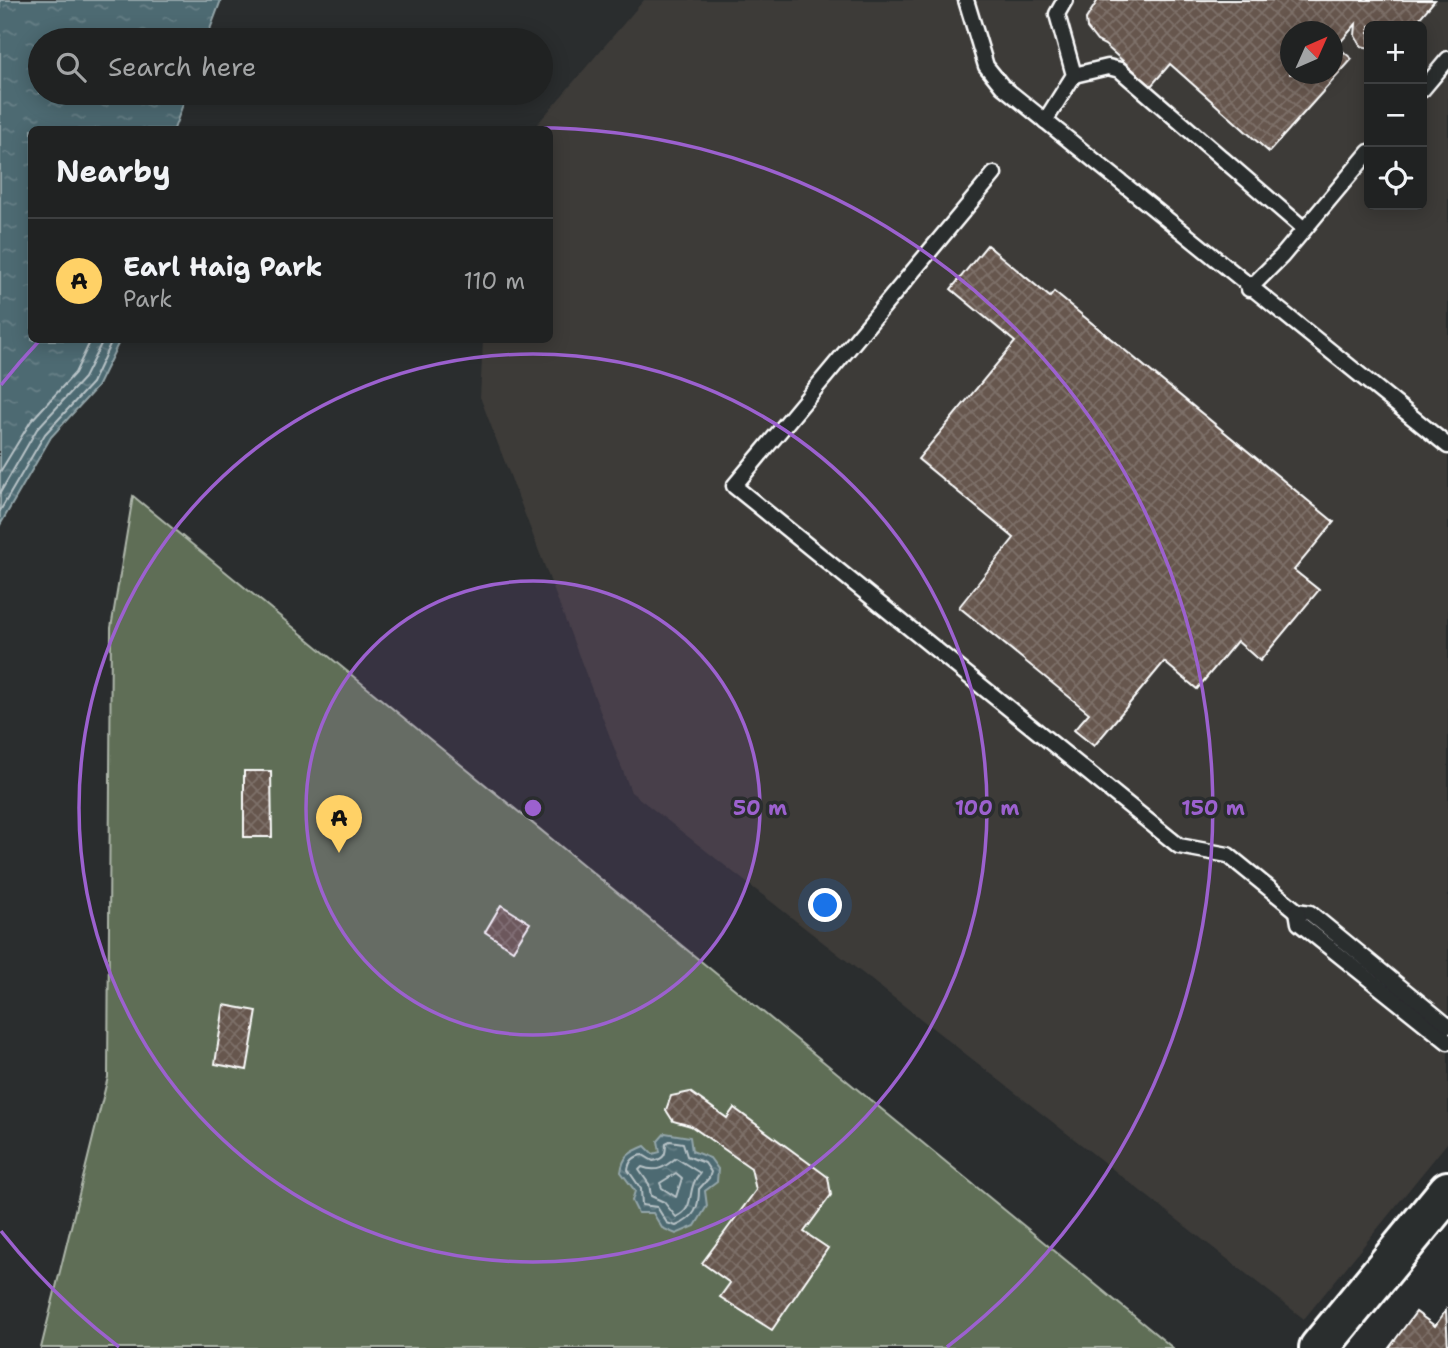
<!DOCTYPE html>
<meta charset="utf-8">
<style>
:root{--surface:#202222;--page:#2d2f2f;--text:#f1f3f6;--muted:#a2a4a5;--line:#3d3f40;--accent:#ffd166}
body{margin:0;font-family:"Shantell Sans",sans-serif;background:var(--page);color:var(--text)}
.controls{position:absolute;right:21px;top:21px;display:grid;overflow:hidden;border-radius:10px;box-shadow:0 4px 18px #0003}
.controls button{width:63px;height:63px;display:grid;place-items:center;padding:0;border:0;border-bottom:2px solid var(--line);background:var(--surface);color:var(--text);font:35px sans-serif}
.compass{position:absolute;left:1280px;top:21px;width:63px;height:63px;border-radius:50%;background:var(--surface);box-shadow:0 4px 18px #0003;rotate:45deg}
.you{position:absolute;left:826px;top:906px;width:24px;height:24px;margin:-18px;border:5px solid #fff;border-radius:50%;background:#1a73e8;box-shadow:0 0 0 10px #1a73e833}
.badge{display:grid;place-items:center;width:46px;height:46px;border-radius:50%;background:var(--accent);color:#111;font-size:23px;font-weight:700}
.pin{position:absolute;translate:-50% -58px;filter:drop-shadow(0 2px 4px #0008)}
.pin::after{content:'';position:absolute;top:37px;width:24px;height:21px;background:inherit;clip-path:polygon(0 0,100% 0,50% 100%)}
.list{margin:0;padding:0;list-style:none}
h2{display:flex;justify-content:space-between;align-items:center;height:91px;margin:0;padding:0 28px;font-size:30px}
h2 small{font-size:23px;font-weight:400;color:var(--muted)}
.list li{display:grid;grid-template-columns:46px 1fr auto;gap:21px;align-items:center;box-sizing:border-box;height:126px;padding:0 28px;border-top:2px solid var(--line)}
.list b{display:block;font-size:26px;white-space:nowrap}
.list p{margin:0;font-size:23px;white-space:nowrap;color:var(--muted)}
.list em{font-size:23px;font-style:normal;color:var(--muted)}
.icon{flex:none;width:38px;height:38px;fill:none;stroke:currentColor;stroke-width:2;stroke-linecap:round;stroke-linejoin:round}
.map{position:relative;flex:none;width:1448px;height:1348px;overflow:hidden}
.search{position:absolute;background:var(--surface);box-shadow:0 4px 18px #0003;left:28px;top:28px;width:525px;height:77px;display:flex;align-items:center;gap:18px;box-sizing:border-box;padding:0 24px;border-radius:38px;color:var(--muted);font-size:26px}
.panel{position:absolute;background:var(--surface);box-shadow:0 4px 18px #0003;left:28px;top:126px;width:525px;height:217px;border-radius:10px}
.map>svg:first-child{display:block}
.built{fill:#3c3a38;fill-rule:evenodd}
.park{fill:#5e6e56;stroke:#aeb6aa;stroke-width:2}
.water{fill:url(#water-ripples);stroke:#94a6aa;stroke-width:2}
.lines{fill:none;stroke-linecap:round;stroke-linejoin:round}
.shore{stroke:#b8c3c7;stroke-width:2}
.building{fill:url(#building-cross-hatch);stroke:#fff;stroke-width:2;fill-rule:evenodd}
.lane-casing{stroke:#fff;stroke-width:19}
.secondary-casing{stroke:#fff;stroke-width:44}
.lane{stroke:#2a2d2e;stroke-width:14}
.secondary{stroke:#2a2d2e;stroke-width:38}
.ring{fill:none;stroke:#9c61cf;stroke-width:3.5}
.centre{fill:#9c61cf;stroke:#2a2d2e;stroke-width:3.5}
.ring-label{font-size:21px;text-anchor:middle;font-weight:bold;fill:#9c61cf;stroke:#2a2d2e;stroke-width:7;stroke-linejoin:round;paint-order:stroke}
</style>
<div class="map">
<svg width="1448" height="1348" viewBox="0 0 1448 1348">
<defs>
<pattern id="water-ripples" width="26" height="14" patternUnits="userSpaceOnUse" patternTransform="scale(1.75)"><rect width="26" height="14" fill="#4d6a72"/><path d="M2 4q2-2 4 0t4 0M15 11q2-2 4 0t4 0" fill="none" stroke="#688087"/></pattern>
<pattern id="building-cross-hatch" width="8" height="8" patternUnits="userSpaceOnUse" patternTransform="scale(1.75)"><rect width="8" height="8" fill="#66574e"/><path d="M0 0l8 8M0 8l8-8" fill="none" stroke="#7d7069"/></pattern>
</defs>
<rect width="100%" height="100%" fill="#2a2d2e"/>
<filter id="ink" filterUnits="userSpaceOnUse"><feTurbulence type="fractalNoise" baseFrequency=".0143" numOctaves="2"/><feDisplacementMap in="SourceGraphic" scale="14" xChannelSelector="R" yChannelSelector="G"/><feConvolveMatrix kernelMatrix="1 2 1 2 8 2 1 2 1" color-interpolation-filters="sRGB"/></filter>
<g filter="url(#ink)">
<path class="built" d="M644 0H1448V1142L1304 1319 631 792 480 397 483 340H550V130L533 129ZM1369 26H1422V205H1369ZM1290 32H1332V74H1290Z"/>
<polygon class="park" points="133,496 1173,1348 41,1348 108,1077 111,628"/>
<g class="water">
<polygon points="0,0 221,0 206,40 40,40 40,93 187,93 174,129 32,130 32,340 120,340 97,387 51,437 0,525"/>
<path d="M665 1133 690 1137 692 1151 710 1158 718 1169 717 1182 705 1191 707 1206 695 1226 676 1234 662 1228 653 1213H638L632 1201 635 1191 621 1172C623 1156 630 1152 645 1146L653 1154 660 1152 658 1141Z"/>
</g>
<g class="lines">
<g class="shore">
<polyline points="0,472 31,421 75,373 91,340"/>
<polyline points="0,493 37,429 84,378 103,340"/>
<polyline points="0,511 45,434 92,383 112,340"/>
<path d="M670 1141 683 1143 687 1156 705 1163 711 1172 709 1178 699 1189C699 1208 695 1218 676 1226L667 1223 657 1207 642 1205 641 1189 628 1170C629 1161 634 1156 643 1155L653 1161C665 1159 666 1154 666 1143Z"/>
<path d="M676 1158 700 1173C685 1190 697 1208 676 1217L664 1202 651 1196 649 1184 639 1170 642 1167C657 1173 665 1167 676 1158Z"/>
<polygon points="676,1173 682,1178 676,1197 662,1188 660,1183"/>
</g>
</g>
<g class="building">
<path d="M1098 0H1435L1413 26 1401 24 1369 26V48L1361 46 1355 36 1356 24 1337 46 1352 59 1269 152 1170 64 1151 86 1105 45 1097 41 1087 28 1086 19ZM1290 32H1332V74H1290Z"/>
<polygon points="987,245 1050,297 1054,292 1334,522 1294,570 1319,590 1260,661 1237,641 1197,689 1164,662 1094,746 1074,730 1089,713 959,607 1014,538 918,459 1015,342 951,289"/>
<polygon points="244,771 271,771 272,837 244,837"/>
<polygon points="501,905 530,923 513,950 485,932"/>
<polygon points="224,1005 257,1011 247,1070 215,1064"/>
<polygon points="690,1092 727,1118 734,1108 828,1177 831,1195 804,1232 828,1248 772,1330 720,1297 730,1283 702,1263 756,1190 751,1168 691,1126 673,1121 666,1110 671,1096"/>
<polygon points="1446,1310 1448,1348 1389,1348 1416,1312 1435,1326"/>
</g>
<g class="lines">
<g class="lane-casing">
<g id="lane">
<polyline points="966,0 986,66 1002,86 1448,446"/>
<polyline points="1074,75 1108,67 1120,70 1304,229"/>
<polyline points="1422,90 1448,59"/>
<polyline points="1045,121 1074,75 1057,14 1065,0"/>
<polyline points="994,174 734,486 1179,846 1228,855 1297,911 1310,913 1448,1026"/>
<polyline points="1249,289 1282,256 1369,152"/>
<polyline points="1297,911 1299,923 1448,1042"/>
</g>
</g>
<g class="secondary-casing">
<polyline id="secondary" points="1319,1348 1448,1191"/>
</g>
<use href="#lane" class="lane"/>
<use href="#secondary" class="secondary"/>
</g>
</g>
<circle cx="533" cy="808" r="227" fill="#9c61cf" fill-opacity=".12"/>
<g class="ring">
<circle cx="533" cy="808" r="227"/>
<circle cx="533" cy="808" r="454"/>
<path d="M119 1347A680 680 0 0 1 1 1231M1 385A680 680 0 0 1 40 340M491 129A680 680 0 0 1 947 1347"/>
</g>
<circle cx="533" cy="808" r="10" class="centre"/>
<g class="ring-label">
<text x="760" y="815">50 m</text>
<text x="987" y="815">100 m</text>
<text x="1213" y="815">150 m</text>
</g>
</svg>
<div class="controls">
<button>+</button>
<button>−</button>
<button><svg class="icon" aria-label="locate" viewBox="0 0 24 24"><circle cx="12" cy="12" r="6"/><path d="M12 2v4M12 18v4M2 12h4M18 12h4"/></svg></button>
</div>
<svg class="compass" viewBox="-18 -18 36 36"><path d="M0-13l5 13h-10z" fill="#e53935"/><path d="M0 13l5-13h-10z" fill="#a2a4a5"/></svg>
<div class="you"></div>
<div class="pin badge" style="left:339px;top:853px">A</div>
<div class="search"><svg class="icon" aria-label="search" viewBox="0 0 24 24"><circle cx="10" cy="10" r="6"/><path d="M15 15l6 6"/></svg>Search here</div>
<section class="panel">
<h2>Nearby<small></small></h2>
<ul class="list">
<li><span class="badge">A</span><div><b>Earl Haig Park</b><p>Park</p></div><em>110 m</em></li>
</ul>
</section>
</div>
